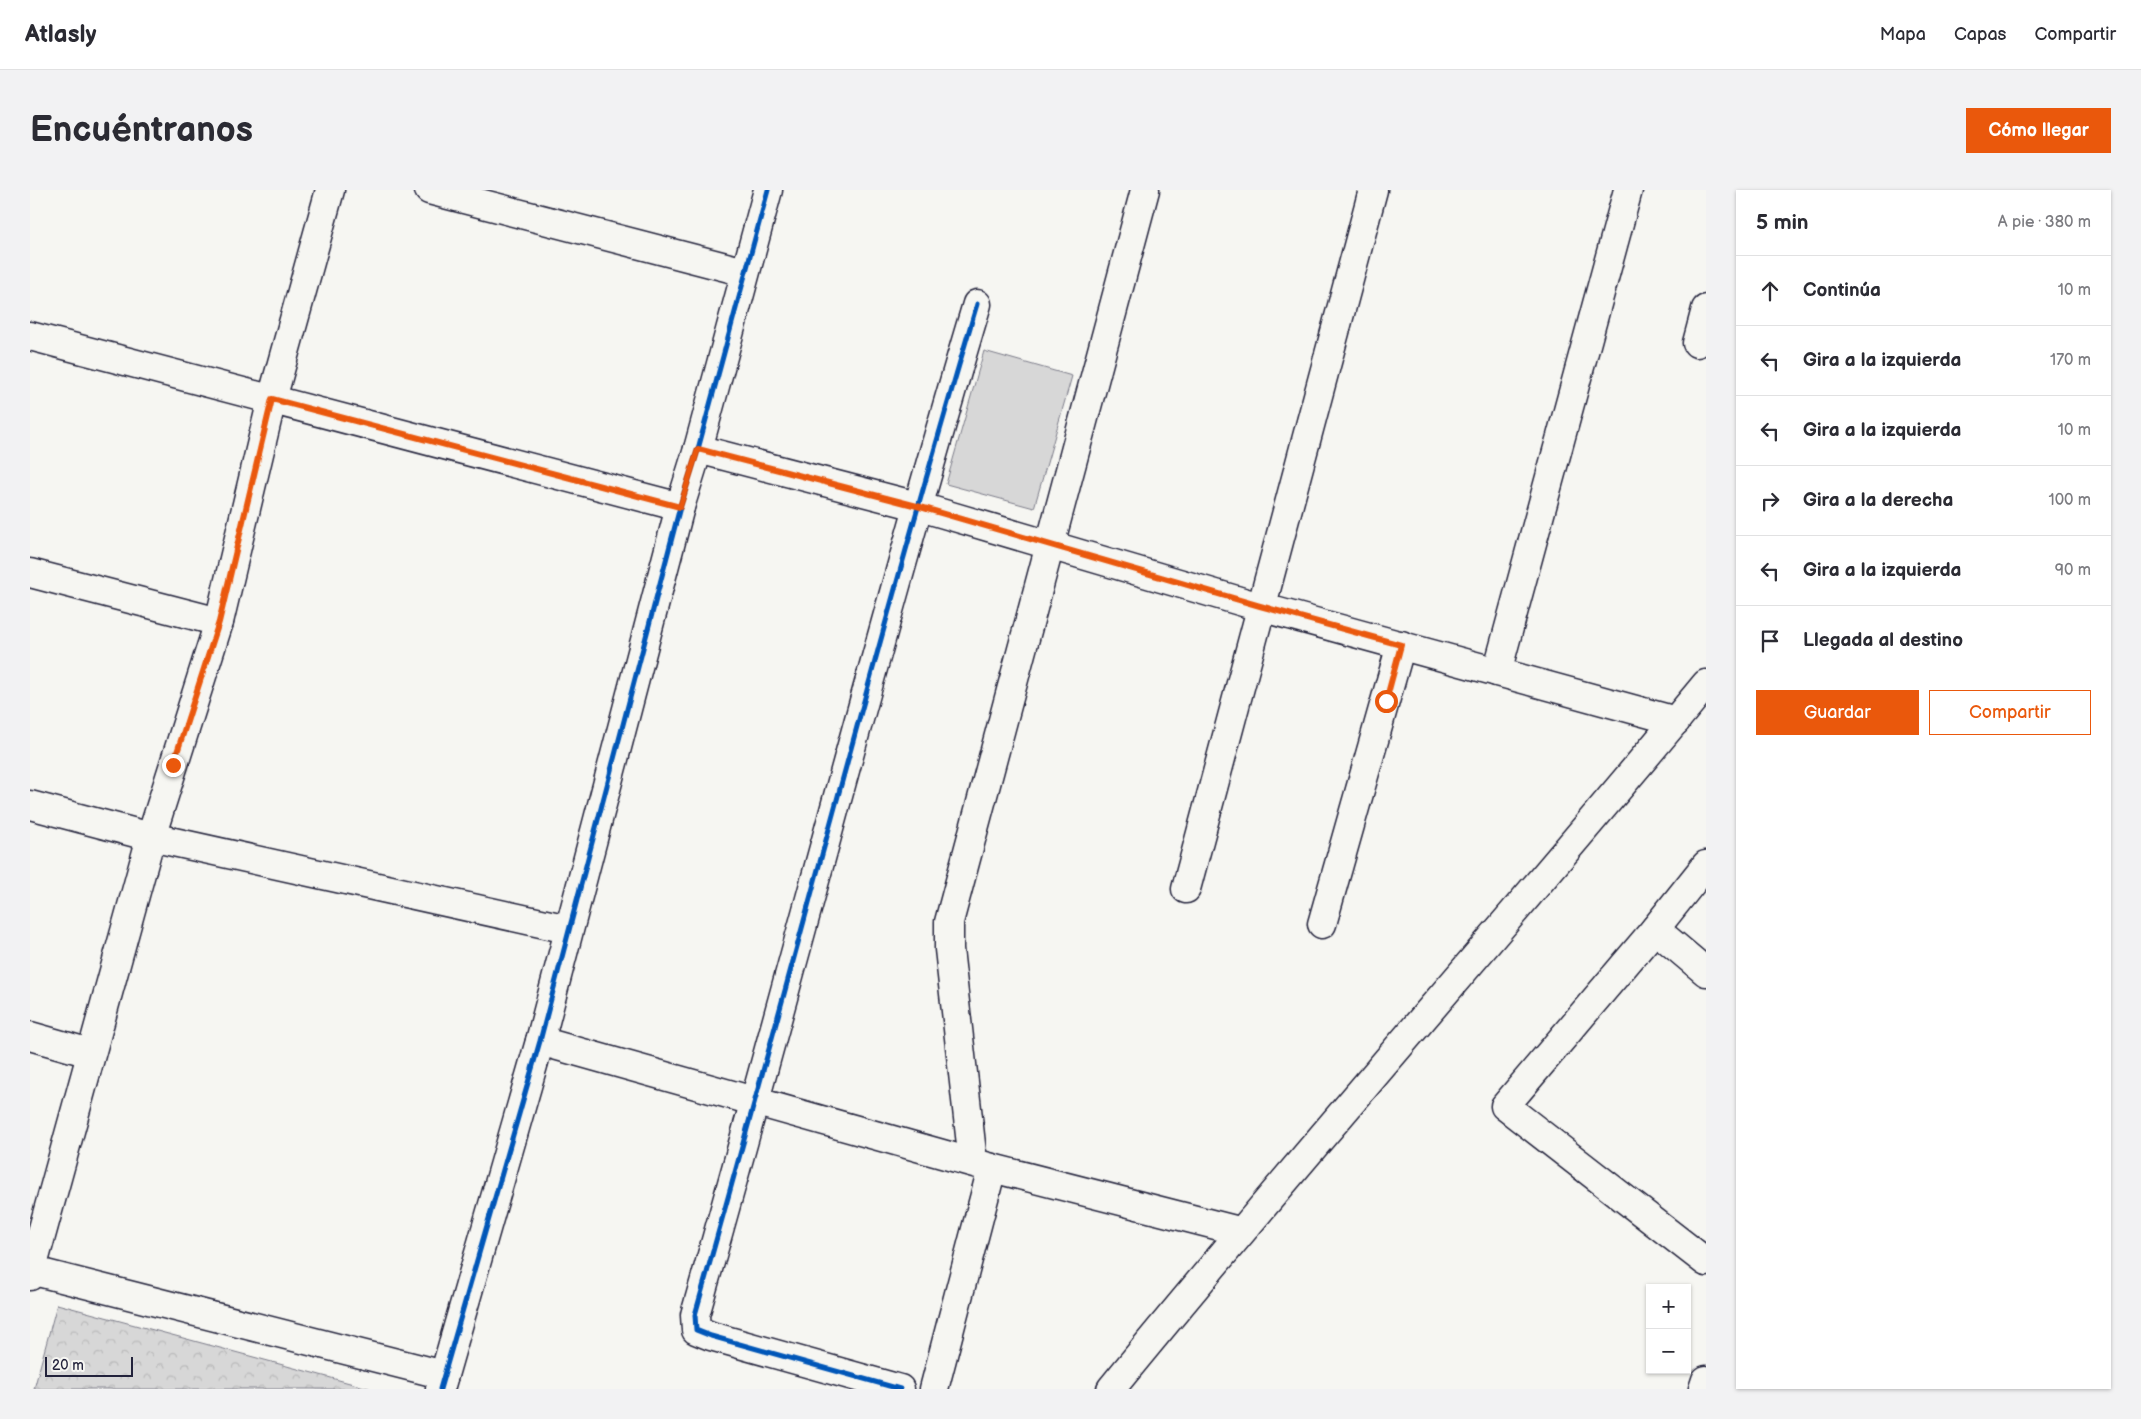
<!DOCTYPE html>
<html lang="es">
<meta charset="utf-8">
<style>
:root{--surface:#fff;--page:#f2f2f3;--text:#2b2b33;--muted:#7c7c81;--line:#e1e1e2;--accent:#ea580c}
body{margin:0;font-family:"Balsamiq Sans",sans-serif;background:var(--page);color:var(--text)}
.controls{position:absolute;right:15px;bottom:15px;display:grid;overflow:hidden;border-radius:0px;box-shadow:0 1px 4px #0004}
.controls button{width:45px;height:45px;display:grid;place-items:center;padding:0;border:0;border-bottom:1px solid var(--line);background:var(--surface);color:var(--text);font:25px sans-serif}
.scale{position:absolute;left:15px;bottom:12px;width:88px;box-sizing:border-box;padding-left:5px;border:2px solid #22223b;border-top:0;font-size:14px;line-height:18px;white-space:nowrap;color:#22223b;-webkit-text-stroke:4px #f6f6f2;paint-order:stroke}
.stop{position:absolute;width:15px;height:15px;margin:-11px;border:4px solid #ea580c;border-radius:50%;background:#fff}
.stop.end{background:#ea580c;border-color:#fff;box-shadow:0 1px 5px #0008}
.list{margin:0;padding:0;list-style:none}
h2{display:flex;justify-content:space-between;align-items:center;height:65px;margin:0;padding:0 20px;font-size:21px}
h2 small{font-size:16px;font-weight:400;color:var(--muted)}
.list li{display:grid;grid-template-columns:32px 1fr auto;gap:15px;align-items:center;box-sizing:border-box;height:70px;padding:0 20px;border-top:1px solid var(--line)}
.list b{display:block;font-size:19px;white-space:nowrap}
.list em{font-size:16px;font-style:normal;color:var(--muted)}
.actions{display:flex;gap:10px;padding:15px 20px}
.actions a{flex:1;padding:11px 0;border:1px solid var(--accent);border-radius:0px;text-align:center;font-size:18px;color:var(--accent)}
.actions .main{background:var(--accent);color:#fff}
.icon{flex:none;width:28px;height:28px;fill:none;stroke:currentColor;stroke-width:2;stroke-linecap:round;stroke-linejoin:round}
.map{position:relative;flex:none;width:1676px;height:1199px;overflow:hidden;border-radius:0px}
header{display:flex;align-items:center;gap:30px;box-sizing:border-box;height:70px;padding:0 25px;background:var(--surface);border-bottom:1px solid var(--line)}
header strong{font-size:24px}
nav{display:flex;gap:28px;margin-inline-start:auto;font-size:18px}
.intro{display:flex;align-items:center;justify-content:space-between;box-sizing:border-box;height:120px;padding:0 30px}
h1{margin:0;font-size:35px}
.button{padding:12px 22px;border-radius:0px;background:var(--accent);color:#fff;font-size:18px;font-weight:700}
main{display:flex;gap:30px;padding:0 30px}
aside{flex:1;background:var(--surface);border-radius:0px;box-shadow:0 1px 4px #0004}
.map>svg:first-child{display:block}
.park{fill:url(#park-crowns);stroke:#7c7c89}
.pitch{fill:#d7d7d7;stroke:#7c7c89}
.lines{fill:none;stroke-linecap:round;stroke-linejoin:round}
.street-casing{stroke:#22223b;stroke-width:31}
.secondary-casing{stroke:#22223b;stroke-width:31}
.street{stroke:#f6f6f2;stroke-width:28}
.secondary{stroke:#f6f6f2;stroke-width:28}
.cycleway-casing{stroke:#f6f6f2;stroke-width:8}
.cycleway{stroke:#0057b8;stroke-width:5}
.route{stroke:#ea580c;stroke-width:6}
</style>
<header>
<strong>Atlasly</strong>
<nav><a>Mapa</a><a>Capas</a><a>Compartir</a></nav>
</header>
<div class="intro"><h1>Encuéntranos</h1><a class="button">Cómo llegar</a></div>
<main>
<div class="map">
<svg width="1676" height="1199" viewBox="0 0 1676 1199">
<defs>
<pattern id="park-crowns" width="20" height="18" patternUnits="userSpaceOnUse" patternTransform="scale(1.25)"><rect width="20" height="18" fill="#d7d7d7"/><path d="M2 6a3 3 0 1 1 6 0M12 15a3 3 0 1 1 6 0" fill="none" stroke="#b8b8b9"/></pattern>
</defs>
<rect width="100%" height="100%" fill="#f6f6f2"/>
<filter id="ink" filterUnits="userSpaceOnUse"><feTurbulence type="fractalNoise" baseFrequency=".02" numOctaves="2"/><feDisplacementMap in="SourceGraphic" scale="10" xChannelSelector="R" yChannelSelector="G"/><feConvolveMatrix kernelMatrix="1 2 1 2 8 2 1 2 1" color-interpolation-filters="sRGB"/></filter>
<g filter="url(#ink)">
<polygon class="park" points="27,1114 342,1199 4,1199"/>
<polygon class="pitch" points="954,161 1042,186 1004,318 916,294"/>
<g class="lines">
<g class="street-casing">
<g id="street">
<polyline points="399,0 715,82"/>
<polyline points="0,146 650,317"/>
<polyline points="1667,153 1676,119"/>
<polyline points="668,259 887,316 1230,417 1646,531"/>
<polyline points="0,383 189,432"/>
<polyline points="1467,482 1598,0"/>
<polyline points="0,615 121,647 538,739"/>
<polyline points="1676,675 1625,739 1475,916 1676,1072"/>
<polyline points="1156,699 1343,0"/>
<polyline points="1292,734 1371,455"/>
<polyline points="1625,739 1676,782"/>
<polyline points="0,846 60,863"/>
<polyline points="510,851 962,978 1209,1041"/>
<polyline points="943,972 919,759 919,732 1115,0"/>
<polyline points="0,1080 414,1185"/>
<polyline points="0,1086 121,647 189,432 242,209 300,0"/>
<polyline points="410,1199 510,851 650,317 668,259 738,0"/>
<path d="M870 1199 681 1146 666 1140 665 1125C761 788 847 449 947 114"/>
<polyline points="904,1199 962,978"/>
<polyline points="1673,1199 1676,1190"/>
</g>
</g>
<g class="secondary-casing">
<path id="secondary" d="M1081 1199C1275 961 1480 731 1676 494"/>
</g>
<use href="#street" class="street"/>
<use href="#secondary" class="secondary"/>
<g class="cycleway-casing">
<g id="cycleway">
<polyline points="410,1199 510,851 650,317 668,259 738,0"/>
<path d="M870 1199 681 1146 666 1140 665 1125C761 788 847 449 947 114"/>
</g>
</g>
<use href="#cycleway" class="cycleway"/>
</g>
</g>
<g class="lines" filter="url(#ink)">
<polyline class="route" points="143,575 189,432 242,209 650,317 668,259 887,316 1230,416 1371,455 1356,511"/>
</g>
</svg>
<div class="controls">
<button>+</button>
<button>−</button>
</div>
<div class="scale">20 m</div>
<div class="stop" style="left:1356px;top:511px"></div>
<div class="stop end" style="left:143px;top:575px"></div>
</div>
<aside>
<h2>5 min<small>A pie · 380 m</small></h2>
<ul class="list">
<li><svg class="icon" aria-label="ahead" viewBox="0 0 24 24"><path d="M12 20V5M6 11l6-6 6 6"/></svg><div><b>Continúa</b></div><em>10 m</em></li>
<li><svg class="icon" aria-label="left" viewBox="0 0 24 24"><path d="M17 20v-9H6M10 6l-5 5 5 5"/></svg><div><b>Gira a la izquierda</b></div><em>170 m</em></li>
<li><svg class="icon" aria-label="left" viewBox="0 0 24 24"><path d="M17 20v-9H6M10 6l-5 5 5 5"/></svg><div><b>Gira a la izquierda</b></div><em>10 m</em></li>
<li><svg class="icon" aria-label="right" viewBox="0 0 24 24"><path d="M7 20v-9h11M14 6l5 5-5 5"/></svg><div><b>Gira a la derecha</b></div><em>100 m</em></li>
<li><svg class="icon" aria-label="left" viewBox="0 0 24 24"><path d="M17 20v-9H6M10 6l-5 5 5 5"/></svg><div><b>Gira a la izquierda</b></div><em>90 m</em></li>
<li><svg class="icon" aria-label="arrive" viewBox="0 0 24 24"><path d="M6 21V4h12l-3 4 3 4H6"/></svg><div><b>Llegada al destino</b></div></li>
</ul>
<div class="actions"><a class="main">Guardar</a><a>Compartir</a></div>
</aside>
</main>
